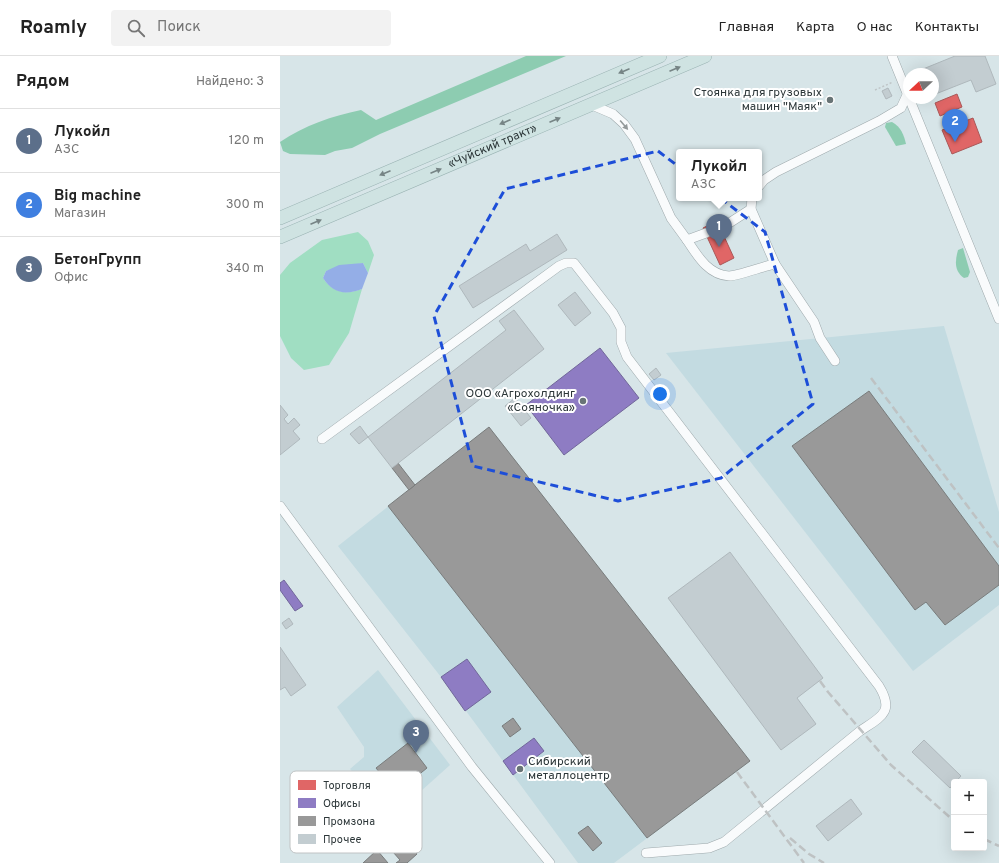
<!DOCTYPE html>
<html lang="ru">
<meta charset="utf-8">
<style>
:root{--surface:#fff;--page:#f2f2f2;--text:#222;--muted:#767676;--line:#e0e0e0;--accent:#111827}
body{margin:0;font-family:Overpass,sans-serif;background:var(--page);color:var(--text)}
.controls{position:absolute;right:12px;bottom:12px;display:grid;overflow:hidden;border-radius:4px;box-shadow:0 4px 16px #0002}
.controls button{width:36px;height:36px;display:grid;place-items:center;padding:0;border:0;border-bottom:1px solid var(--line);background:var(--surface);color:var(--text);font:20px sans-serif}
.compass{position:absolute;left:623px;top:12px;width:36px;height:36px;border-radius:50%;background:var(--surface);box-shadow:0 4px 16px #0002;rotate:248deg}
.you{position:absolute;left:380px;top:338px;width:14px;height:14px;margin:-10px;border:3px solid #fff;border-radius:50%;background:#1a73e8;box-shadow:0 0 0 6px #1a73e833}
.badge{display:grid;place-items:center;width:26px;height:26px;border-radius:50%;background:var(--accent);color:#fff;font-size:13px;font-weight:700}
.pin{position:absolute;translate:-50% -33px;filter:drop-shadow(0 1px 2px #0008)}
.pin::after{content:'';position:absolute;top:21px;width:14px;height:12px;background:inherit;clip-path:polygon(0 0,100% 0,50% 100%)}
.popup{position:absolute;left:396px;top:93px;width:86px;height:52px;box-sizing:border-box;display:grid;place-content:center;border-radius:4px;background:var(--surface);filter:drop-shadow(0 1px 3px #0005);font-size:13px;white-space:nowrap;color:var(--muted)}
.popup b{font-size:15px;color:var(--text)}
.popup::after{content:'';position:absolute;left:50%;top:100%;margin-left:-8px;border:8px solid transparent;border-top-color:var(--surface)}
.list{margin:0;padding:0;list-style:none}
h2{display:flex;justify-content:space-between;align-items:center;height:52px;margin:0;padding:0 16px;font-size:17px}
h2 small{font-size:13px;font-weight:400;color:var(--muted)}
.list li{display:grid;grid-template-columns:26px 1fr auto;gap:12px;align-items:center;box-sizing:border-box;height:64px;padding:0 16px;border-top:1px solid var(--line)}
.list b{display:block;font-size:15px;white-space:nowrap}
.list p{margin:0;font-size:13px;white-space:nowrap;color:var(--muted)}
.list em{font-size:13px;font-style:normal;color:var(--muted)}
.icon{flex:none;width:22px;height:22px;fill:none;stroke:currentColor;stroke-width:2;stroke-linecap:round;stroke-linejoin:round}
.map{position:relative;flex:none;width:719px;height:807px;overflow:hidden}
header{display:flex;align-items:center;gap:24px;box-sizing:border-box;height:56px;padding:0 20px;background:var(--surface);border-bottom:1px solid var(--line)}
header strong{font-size:19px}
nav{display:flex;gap:22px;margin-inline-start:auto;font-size:14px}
.search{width:280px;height:36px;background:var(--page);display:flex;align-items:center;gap:10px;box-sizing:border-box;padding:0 14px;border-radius:4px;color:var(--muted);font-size:15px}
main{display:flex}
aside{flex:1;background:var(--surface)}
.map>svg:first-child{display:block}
.built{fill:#c3dbe1}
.green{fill:#a0dec2}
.forest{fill:#8dccb1}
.water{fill:#94aee7}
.shops{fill:#e06666;stroke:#aa5858}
.offices{fill:#8e7cc3;stroke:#71679a}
.industry{fill:#999;stroke:#797c7c}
.building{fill:#c3cdd1;stroke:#afb8bc}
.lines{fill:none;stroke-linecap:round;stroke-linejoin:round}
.minor-tunnel{stroke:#b5c2c5;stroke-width:9;stroke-dasharray:9 4.5;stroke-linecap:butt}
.minor-casing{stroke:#9ea9ac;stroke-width:10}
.highway-casing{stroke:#9ab3b3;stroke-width:14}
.path{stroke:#bfc5c7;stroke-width:1.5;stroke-dasharray:2 2;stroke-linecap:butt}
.minor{stroke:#f9fbfc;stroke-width:9}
.highway{stroke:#cfe3e2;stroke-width:13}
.rail{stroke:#bec2c3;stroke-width:2.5;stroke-dasharray:8 4;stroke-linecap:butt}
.oneway{fill:#768485}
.oneway2{fill:#93999a}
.marked{fill:none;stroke:#1d4ed8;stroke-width:3;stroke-dasharray:8 5;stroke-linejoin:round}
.poi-dot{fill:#687476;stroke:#fff;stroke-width:1.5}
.labels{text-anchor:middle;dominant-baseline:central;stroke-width:4;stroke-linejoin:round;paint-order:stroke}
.poi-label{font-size:12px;fill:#2d3739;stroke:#fff;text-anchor:end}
.street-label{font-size:12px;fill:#2d3739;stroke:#fff}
.key{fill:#fff;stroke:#c0c3c4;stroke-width:1}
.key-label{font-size:11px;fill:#2d3739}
</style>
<header>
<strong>Roamly</strong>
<div class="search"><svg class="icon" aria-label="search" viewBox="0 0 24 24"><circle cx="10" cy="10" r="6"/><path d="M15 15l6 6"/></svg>Поиск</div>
<nav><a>Главная</a><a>Карта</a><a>О нас</a><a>Контакты</a></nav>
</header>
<main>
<aside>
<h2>Рядом<small>Найдено: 3</small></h2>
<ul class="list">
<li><span class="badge" style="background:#5c6f8a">1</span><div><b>Лукойл</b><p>АЗС</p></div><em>120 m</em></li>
<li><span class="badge" style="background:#3f7fe0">2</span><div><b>Big machine</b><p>Магазин</p></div><em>300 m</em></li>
<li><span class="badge" style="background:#5c6f8a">3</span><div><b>БетонГрупп</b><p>Офис</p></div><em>340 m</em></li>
</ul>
</aside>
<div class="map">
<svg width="719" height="807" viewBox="0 0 719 807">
<rect width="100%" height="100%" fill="#d7e5e8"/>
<g class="built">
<polygon points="664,270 719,456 719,549 633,615 386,297"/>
<polygon points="209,371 470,705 334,807 298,807 161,621 58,490"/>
<polygon points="98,614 170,709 112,761 70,713 84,701 84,691 57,651"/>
</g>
<path class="green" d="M78 176 88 185 94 199 88 217 83 207 46 215 43 222C53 237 66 239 82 233L69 277 49 309 24 314 11 302 0 280V219L10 207 42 184Z"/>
<g class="forest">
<path d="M246 0H286L100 78 72 92 55 95 45 99 10 98 3 95 0 86C25 69 52 60 81 54L96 64Z"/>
<path d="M612 66C621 71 624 79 626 88L616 90 605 71 606 67Z"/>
<path d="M683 192 690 216 688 221 684 222C674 215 675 205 678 194Z"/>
</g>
<path class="water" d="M83 207 88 217 82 233C66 239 53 238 43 222L46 215 59 209Z"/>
<g class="shops">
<polygon points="677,38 682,51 660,60 655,47"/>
<polygon points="693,62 702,86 672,98 662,74"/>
<polygon points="437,165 454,202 440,209 423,172"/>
</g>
<g class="offices">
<polygon points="320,292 359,342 284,399 246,349"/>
<polygon points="4,524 23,550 15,555 0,534 0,527"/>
<polygon points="187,603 211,636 185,655 161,621"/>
<polygon points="254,682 264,695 233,719 223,705"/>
</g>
<g class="industry">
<polygon points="589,335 719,510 719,529 665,569 646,546 635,554 512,390"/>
<polygon points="209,371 470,705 367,782 108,450"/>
<polygon points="118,407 135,429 129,434 112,412"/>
<polygon points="233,662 241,673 230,681 222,670"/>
<polygon points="128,687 147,712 116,737 96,712"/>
<polygon points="308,770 322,787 313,795 298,777"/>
<polygon points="119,777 137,798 127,807 116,807 120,804 106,788"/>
<polygon points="97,794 108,807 83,807"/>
</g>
<g class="building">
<polygon points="705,0 716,28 696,36 691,24 653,39 653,18 645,18 643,13 675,0"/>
<polygon points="608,32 612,40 606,43 602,35"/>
<polygon points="277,178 287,194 193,252 179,230 246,188 250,195"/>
<polygon points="295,236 311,257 295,270 278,249"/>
<polygon points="234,254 264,293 112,412 88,381 226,274 219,265"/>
<polygon points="376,312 381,319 374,324 369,318"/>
<polygon points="235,342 251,362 241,370 225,350"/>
<polygon points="0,349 8,359 4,363 8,368 14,362 20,369 13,375 20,383 0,399"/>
<polygon points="80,370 88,381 79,388 70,378"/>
<polygon points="450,496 543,622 517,642 536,668 501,694 388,542"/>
<polygon points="9,562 13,568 6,573 2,567"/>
<polygon points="0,591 26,629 11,640 5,631 0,634"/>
<polygon points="644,684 681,720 670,732 632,696"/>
<polygon points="571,743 582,758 548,785 536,770"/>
<polygon points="70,770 77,778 68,784 62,776"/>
</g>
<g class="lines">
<polyline class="minor-tunnel" points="426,177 440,173"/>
<g class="minor-casing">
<g id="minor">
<polyline points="612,0 719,263"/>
<polyline points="312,49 333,58 344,68 355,83 391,162 407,184 426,177"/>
<polyline points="479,130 484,124 496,116 599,65 621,52 627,39"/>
<polyline points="472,142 471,153 495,208"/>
<polyline points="440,173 471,153"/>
<path d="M407 184C417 199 428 219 449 220 458 220 484 210 495 208L534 266 540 282 555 305"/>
<path d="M42 383 279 210 286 207H294L333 257 341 272V286L347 301 599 630C615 656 601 661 580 675L444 786 429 792 366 797"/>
<polyline points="0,450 192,711 270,807"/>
</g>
</g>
<g class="highway-casing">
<g id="highway">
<polyline points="0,162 380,0"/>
<path id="s1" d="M0 181 425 0"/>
</g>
</g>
<g class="path">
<polyline points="631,18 638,15"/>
<polyline points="595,34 613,26"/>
</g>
<use href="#minor" class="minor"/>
<use href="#highway" class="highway"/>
<g class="rail">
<polyline points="591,322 719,492"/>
<polyline points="540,625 548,636 611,709 674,765"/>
<polyline points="457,716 524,807"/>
<polyline points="510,782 529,798 544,807"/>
<polyline points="704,783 719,790"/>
</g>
</g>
<defs><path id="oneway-solid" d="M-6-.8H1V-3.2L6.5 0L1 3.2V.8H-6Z"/></defs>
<g class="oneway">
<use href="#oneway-solid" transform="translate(395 13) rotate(-23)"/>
<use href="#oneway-solid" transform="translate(344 15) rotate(157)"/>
<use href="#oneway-solid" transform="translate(275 64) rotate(-23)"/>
<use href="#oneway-solid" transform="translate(225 66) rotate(157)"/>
<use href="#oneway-solid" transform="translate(156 115) rotate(-23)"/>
<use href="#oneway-solid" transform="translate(105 117) rotate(157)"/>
<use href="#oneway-solid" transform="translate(36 166) rotate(-23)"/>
</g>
<use class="oneway2" href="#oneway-solid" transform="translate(344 69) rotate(50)"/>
<path class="marked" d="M378 95 485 176 533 348 441 422 338 445 193 410 154 260 225 133Z"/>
<g class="poi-dot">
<circle cx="550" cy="44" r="4"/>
<circle cx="303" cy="345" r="4"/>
<circle cx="240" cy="713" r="4"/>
</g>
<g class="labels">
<g class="poi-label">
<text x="542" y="37">Стоянка для грузовых<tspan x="542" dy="14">машин "Маяк"</tspan></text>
<text x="295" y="338">ООО «Агрохолдинг<tspan x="295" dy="14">«Сояночка»</tspan></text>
<text x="248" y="706" text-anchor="start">Сибирский<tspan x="248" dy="14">металлоцентр</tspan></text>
</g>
<g class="street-label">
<text stroke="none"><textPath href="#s1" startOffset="231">«Чуйский тракт»</textPath></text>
</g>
</g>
<rect x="10" y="715" width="132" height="82" rx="6" class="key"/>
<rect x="18" y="724" width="18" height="10" fill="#e06666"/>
<rect x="18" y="742" width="18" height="10" fill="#8e7cc3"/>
<rect x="18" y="760" width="18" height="10" fill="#999"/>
<rect x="18" y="778" width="18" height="10" fill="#c3cdd1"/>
<g class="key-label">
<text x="43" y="733">Торговля</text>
<text x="43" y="751">Офисы</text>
<text x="43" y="769">Промзона</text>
<text x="43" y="787">Прочее</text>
</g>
</svg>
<div class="controls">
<button>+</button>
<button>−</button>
</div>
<svg class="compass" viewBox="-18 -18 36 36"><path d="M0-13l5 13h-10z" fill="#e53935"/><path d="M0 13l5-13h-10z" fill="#767676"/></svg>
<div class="you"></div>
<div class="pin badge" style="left:439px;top:191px;background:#5c6f8a">1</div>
<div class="popup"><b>Лукойл</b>АЗС</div>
<div class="pin badge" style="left:675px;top:86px;background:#3f7fe0">2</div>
<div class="pin badge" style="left:136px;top:697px;background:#5c6f8a">3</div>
</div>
</main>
